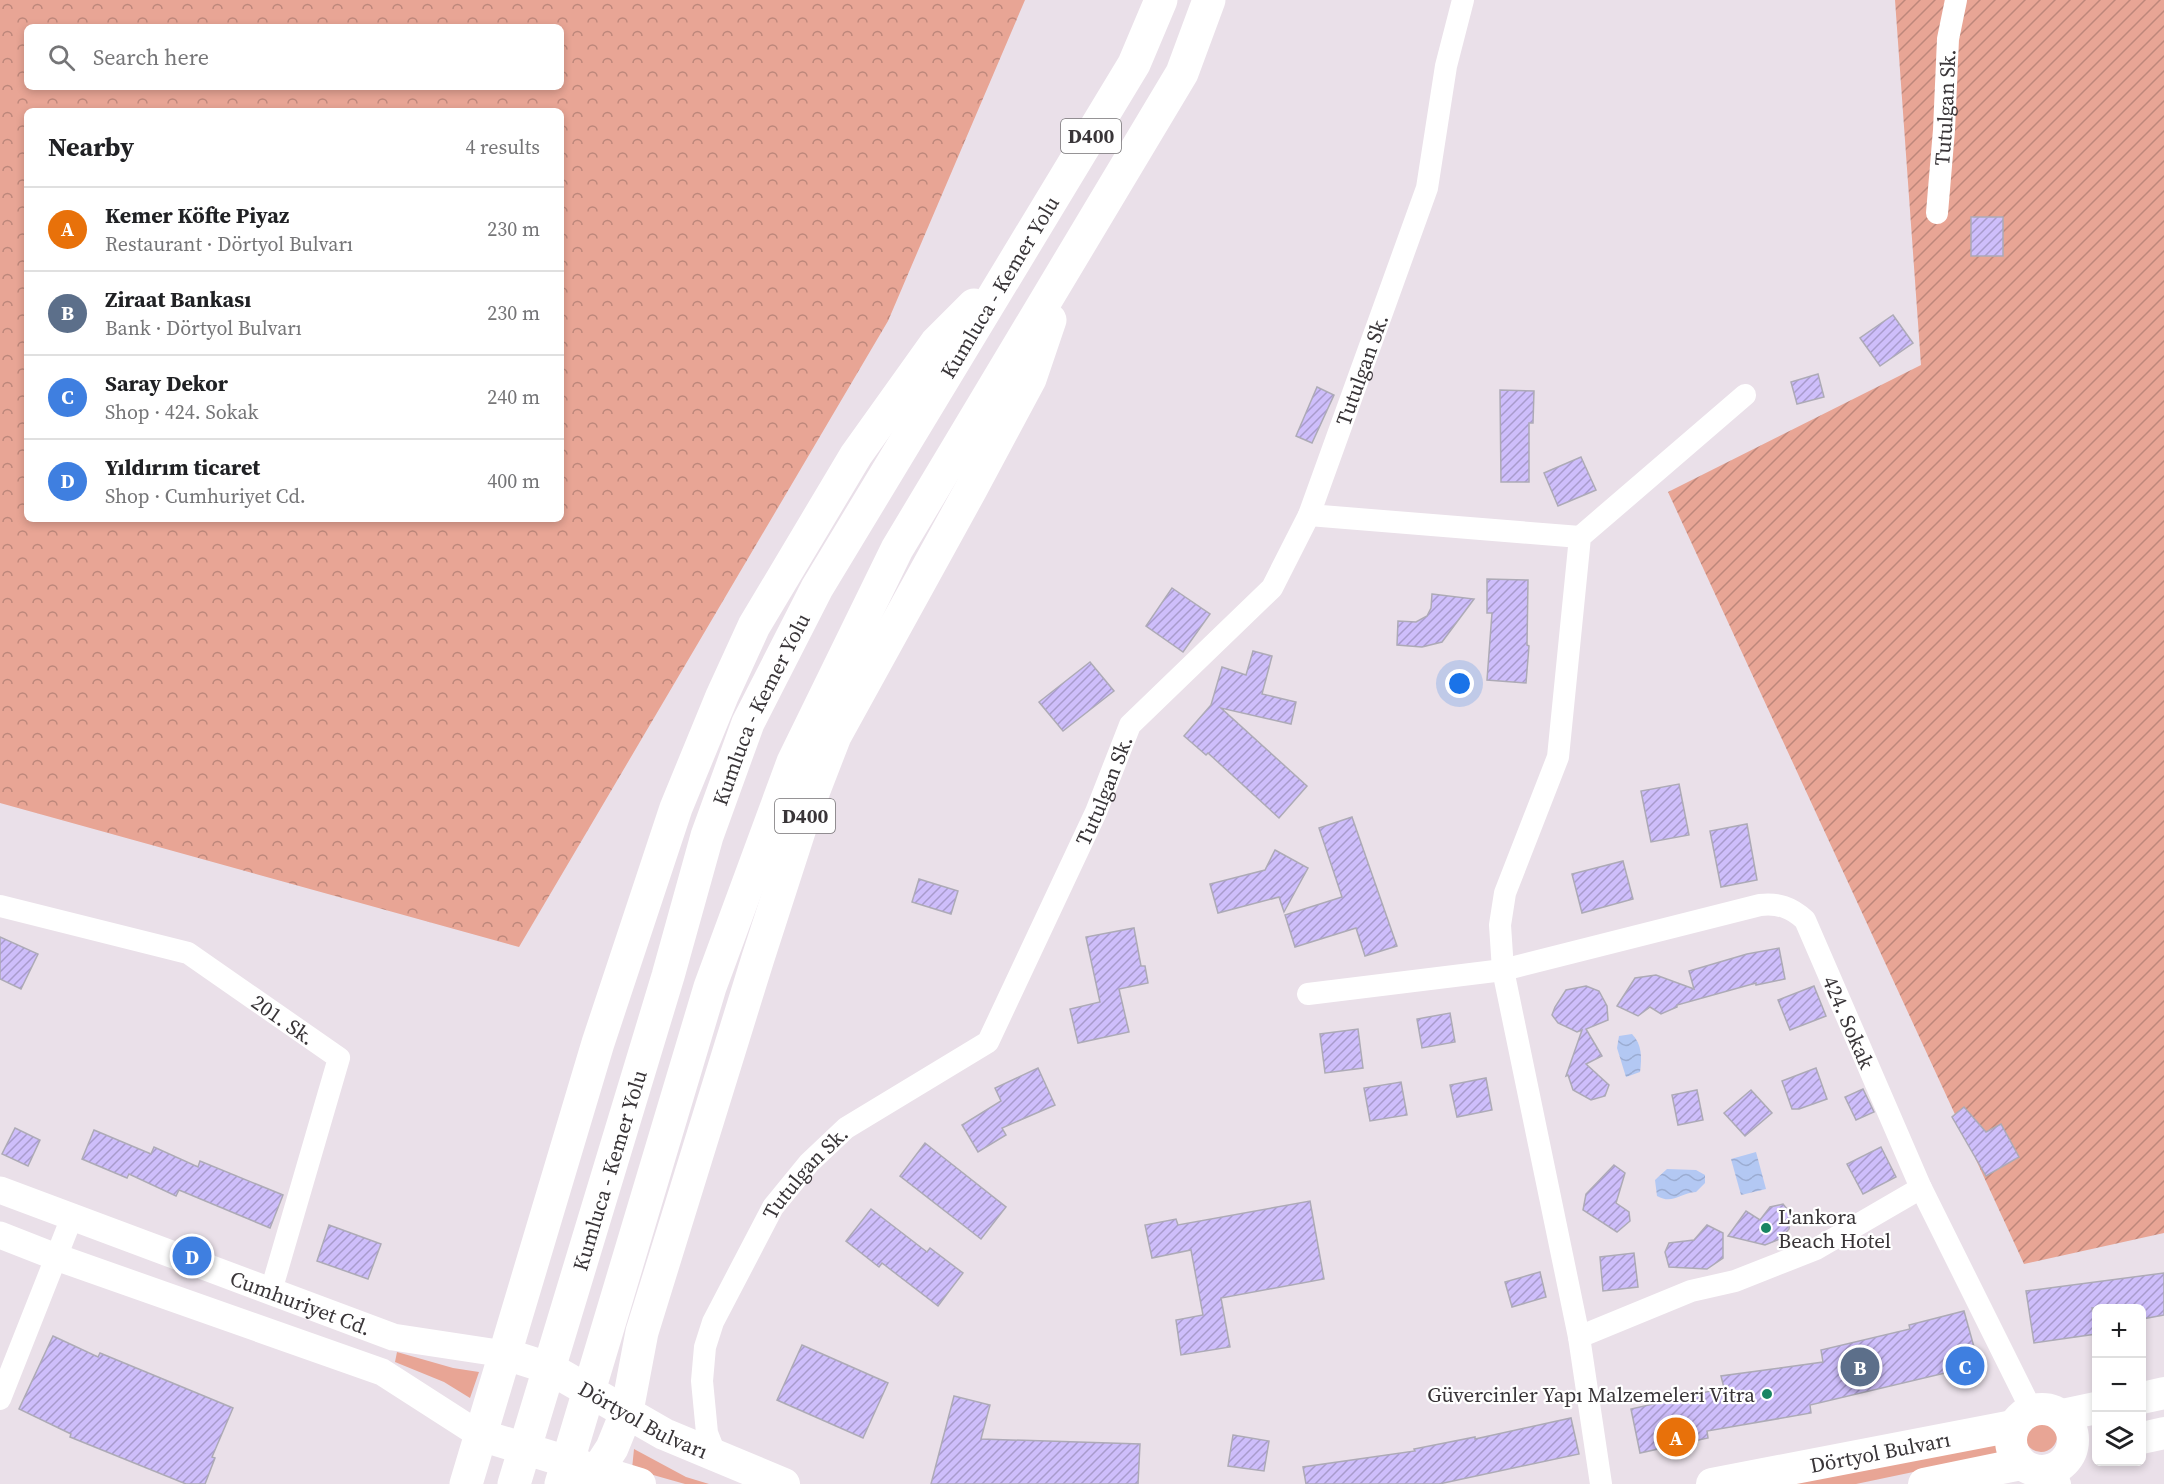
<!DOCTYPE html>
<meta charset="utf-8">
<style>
:root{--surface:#fff;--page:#f2f2f2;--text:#202124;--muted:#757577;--line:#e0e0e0;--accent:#198563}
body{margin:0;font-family:"Source Serif 4",serif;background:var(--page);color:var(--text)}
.controls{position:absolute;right:18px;bottom:18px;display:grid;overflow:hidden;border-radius:9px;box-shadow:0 3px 9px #0003}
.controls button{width:54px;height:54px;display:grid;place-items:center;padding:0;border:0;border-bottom:2px solid var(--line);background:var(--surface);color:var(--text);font:30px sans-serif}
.you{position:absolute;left:1460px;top:684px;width:21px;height:21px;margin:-15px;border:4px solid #fff;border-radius:50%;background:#1a73e8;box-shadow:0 0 0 9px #1a73e833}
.badge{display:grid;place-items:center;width:39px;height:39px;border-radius:50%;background:var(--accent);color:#fff;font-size:20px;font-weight:700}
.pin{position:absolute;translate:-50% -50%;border:3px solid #fff;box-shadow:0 2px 6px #0006}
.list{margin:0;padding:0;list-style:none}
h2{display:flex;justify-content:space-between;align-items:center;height:78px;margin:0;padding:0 24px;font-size:26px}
h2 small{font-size:20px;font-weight:400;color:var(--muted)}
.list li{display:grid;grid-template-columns:39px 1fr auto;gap:18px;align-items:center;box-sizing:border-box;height:84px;padding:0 24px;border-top:2px solid var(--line)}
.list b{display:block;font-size:22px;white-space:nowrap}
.list p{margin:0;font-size:20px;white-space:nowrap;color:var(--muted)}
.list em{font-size:20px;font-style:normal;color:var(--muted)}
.icon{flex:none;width:33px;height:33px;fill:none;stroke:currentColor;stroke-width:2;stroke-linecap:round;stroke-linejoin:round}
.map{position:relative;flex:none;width:2164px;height:1484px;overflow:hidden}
.search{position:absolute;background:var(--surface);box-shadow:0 3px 9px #0003;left:24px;top:24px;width:540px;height:66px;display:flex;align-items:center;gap:15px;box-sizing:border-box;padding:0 21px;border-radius:9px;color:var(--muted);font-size:22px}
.panel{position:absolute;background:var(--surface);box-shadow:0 3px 9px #0003;left:24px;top:108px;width:540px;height:414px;border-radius:9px}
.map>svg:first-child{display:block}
.green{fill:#e8a595}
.forest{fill:url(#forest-crowns);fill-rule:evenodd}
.garden{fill:url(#garden-furrows)}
.water{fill:url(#water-waves)}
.building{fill:url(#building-hatch);stroke:#adaab6;stroke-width:1.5}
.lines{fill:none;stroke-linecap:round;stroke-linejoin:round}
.minor{stroke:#fff;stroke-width:22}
.tertiary{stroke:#fff;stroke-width:27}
.secondary{stroke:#fff;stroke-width:32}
.trunk{stroke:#fff;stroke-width:33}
.poi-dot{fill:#198563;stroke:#fff;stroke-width:2}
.labels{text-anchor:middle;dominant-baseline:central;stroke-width:4.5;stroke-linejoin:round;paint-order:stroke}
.shield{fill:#fff;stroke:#747274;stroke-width:1.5}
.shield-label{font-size:20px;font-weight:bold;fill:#393538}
.street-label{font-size:21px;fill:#393538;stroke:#fff}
.poi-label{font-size:21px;fill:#393538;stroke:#fff;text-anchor:start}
</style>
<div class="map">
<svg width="2164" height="1484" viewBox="0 0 2164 1484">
<defs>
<pattern id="forest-crowns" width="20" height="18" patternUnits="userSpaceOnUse" patternTransform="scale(1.5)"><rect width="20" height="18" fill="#e8a595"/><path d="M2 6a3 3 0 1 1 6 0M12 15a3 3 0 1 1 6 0" fill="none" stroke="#bd877b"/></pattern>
<pattern id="garden-furrows" width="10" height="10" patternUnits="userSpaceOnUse" patternTransform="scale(1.5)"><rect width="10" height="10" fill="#e8a595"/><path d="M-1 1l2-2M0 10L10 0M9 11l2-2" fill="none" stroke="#bd877b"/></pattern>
<pattern id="water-waves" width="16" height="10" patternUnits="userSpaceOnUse" patternTransform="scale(1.5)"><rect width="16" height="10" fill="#b3c8f3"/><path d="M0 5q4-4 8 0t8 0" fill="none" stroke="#9bacd1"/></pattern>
<pattern id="building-hatch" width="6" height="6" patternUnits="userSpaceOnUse" patternTransform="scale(1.5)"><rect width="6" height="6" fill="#cebefb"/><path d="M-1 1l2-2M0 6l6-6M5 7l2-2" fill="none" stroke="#a89bcc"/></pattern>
</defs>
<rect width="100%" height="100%" fill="#eae0e9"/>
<g class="green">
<polygon points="397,1352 453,1368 479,1372 470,1398 444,1382 395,1362"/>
<circle cx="2041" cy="1436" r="16"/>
<polygon points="1999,1434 2004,1453 1856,1484 1767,1484"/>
<polygon points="634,1449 686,1477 709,1484 685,1484 632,1469"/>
</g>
<path class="forest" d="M0 0H1025L888 321 519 947 0 803ZM27 27H561V87H27ZM27 111H561V519H27Z"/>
<polygon class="garden" points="1895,0 2164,0 2164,1233 2024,1264 1668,492 1921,365"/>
<g class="water">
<path d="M1632 1034C1642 1044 1642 1058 1640 1072L1626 1077 1617 1048 1619 1036Z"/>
<polygon points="1756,1152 1766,1189 1741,1195 1731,1159"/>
<path d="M1667 1169 1696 1170 1705 1175V1183L1696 1192C1679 1193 1673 1205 1657 1196L1655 1180Z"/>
</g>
<g class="building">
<rect x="1971" y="217" width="32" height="39"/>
<polygon points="1893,315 1913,343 1880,366 1860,338"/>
<polygon points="1818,374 1824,397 1797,404 1791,382"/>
<polygon points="1317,387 1334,395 1312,443 1296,436"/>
<polygon points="1500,390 1534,391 1533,423 1529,423 1529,482 1501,482"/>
<polygon points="1581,457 1596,490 1558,506 1544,473"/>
<polygon points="1487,579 1528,580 1527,645 1529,646 1526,683 1487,680 1492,613 1487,613"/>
<polygon points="1172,588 1210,614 1183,652 1146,626"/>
<polygon points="1432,594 1474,599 1442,642 1422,647 1397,645 1398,621 1416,622 1427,616 1431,608"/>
<polygon points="1253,651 1272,656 1262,694 1296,702 1291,724 1221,708 1307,786 1279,818 1208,753 1206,755 1184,736 1211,705 1222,667 1246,675"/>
<polygon points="1090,662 1114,691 1063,731 1039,702"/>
<polygon points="1679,784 1689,835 1651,842 1641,791"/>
<polygon points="1352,817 1397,946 1365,956 1356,928 1295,947 1285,915 1342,897 1319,828"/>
<polygon points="1747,824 1757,880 1721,887 1710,831"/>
<polygon points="1275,850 1308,868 1284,912 1279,897 1218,913 1210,884 1265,870"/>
<polygon points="1623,861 1633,899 1582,913 1572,874"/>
<polygon points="919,879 958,891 951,914 912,902"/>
<polygon points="1134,928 1141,966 1145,966 1148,983 1119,989 1129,1032 1078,1043 1070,1009 1100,1002 1086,937"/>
<polygon points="0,937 38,954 21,989 0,979"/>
<polygon points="1779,948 1785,979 1756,985 1756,983 1677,1005 1677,1007 1661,1014 1650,1007 1638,1016 1617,1006 1635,978 1656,975 1694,989 1689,971 1747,954"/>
<polygon points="1586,986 1599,991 1607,1006 1608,1020 1586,1029 1602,1056 1586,1064 1609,1085 1605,1096 1591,1100 1573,1090 1568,1075 1566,1076 1582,1030 1577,1032 1558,1023 1552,1015 1555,1007 1566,990"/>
<polygon points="1814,986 1826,1016 1790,1030 1778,1000"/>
<polygon points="1450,1013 1455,1042 1422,1048 1417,1019"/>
<polygon points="1358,1029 1363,1068 1325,1073 1320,1034"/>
<polygon points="1038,1068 1055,1105 1002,1128 1006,1135 978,1152 962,1125 1001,1101 995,1088"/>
<polygon points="1816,1068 1827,1099 1799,1109 1792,1109 1782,1081"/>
<polygon points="1486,1078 1492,1110 1457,1117 1450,1085"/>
<polygon points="1401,1082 1407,1115 1370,1121 1364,1088"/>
<polygon points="1863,1089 1874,1112 1856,1120 1845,1097"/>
<polygon points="1697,1090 1703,1120 1678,1125 1672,1095"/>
<polygon points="1751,1090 1772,1113 1745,1136 1724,1113"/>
<polygon points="1964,1107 1986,1132 2001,1124 2019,1157 1986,1176 1952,1117"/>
<polygon points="15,1128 40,1140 28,1166 2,1154"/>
<polygon points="94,1130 151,1154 154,1147 198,1167 200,1161 283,1195 270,1228 179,1190 176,1196 129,1174 127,1178 82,1159"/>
<polygon points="925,1143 1006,1207 981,1239 900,1176"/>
<polygon points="1881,1147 1896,1177 1863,1194 1847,1164"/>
<polygon points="1614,1165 1625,1173 1616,1203 1629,1212 1630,1221 1617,1232 1583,1210 1586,1194"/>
<polygon points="1310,1201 1324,1279 1221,1298 1230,1347 1181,1355 1176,1320 1203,1315 1191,1250 1152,1258 1145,1225 1176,1219 1178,1225"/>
<polygon points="1783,1204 1791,1214 1789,1229 1780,1239 1765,1245 1728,1236 1746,1211 1760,1220 1770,1207"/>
<polygon points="871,1209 927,1252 930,1248 963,1273 938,1306 882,1263 879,1267 846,1241"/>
<polygon points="329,1225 381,1244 368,1279 317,1261"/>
<polygon points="1707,1225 1723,1233 1723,1258 1707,1269 1669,1267 1665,1252 1669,1243 1694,1240"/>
<polygon points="1634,1253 1638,1287 1603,1291 1600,1257"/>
<polygon points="1540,1272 1546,1297 1512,1307 1505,1282"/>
<polygon points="2164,1273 2164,1315 2142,1319 2142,1308 2092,1308 2096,1334 2034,1343 2026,1291"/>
<polygon points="1964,1311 1979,1365 1810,1405 1811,1413 1707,1431 1708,1438 1640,1453 1631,1409 1724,1388 1721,1376 1823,1362 1821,1350 1910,1329 1909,1325"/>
<polygon points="53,1336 98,1357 100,1353 233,1408 212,1457 215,1458 205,1484 186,1484 70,1437 71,1434 19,1409"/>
<polygon points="802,1345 888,1383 863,1438 777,1400"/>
<polygon points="954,1396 990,1405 981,1439 1140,1444 1138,1484 931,1484"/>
<polygon points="1571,1418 1579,1454 1439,1484 1306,1484 1303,1467 1415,1451 1414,1449 1475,1437 1475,1439"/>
<polygon points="1233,1435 1269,1441 1264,1471 1228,1466"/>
</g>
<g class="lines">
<g class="minor">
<path id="s1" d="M1937 213 1944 130 1948 39 1956 0"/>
<polyline points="1309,515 1580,537"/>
<path id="s2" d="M0 906 188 953 339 1058 271 1291"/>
<path id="s3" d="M1308 994 1503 970 1760 905C1778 903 1791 907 1805 920L1921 1188 2031 1409"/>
<polyline points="1579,1337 1691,1291 1735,1281 1816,1249 1921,1188"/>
<polyline points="0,1399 72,1217"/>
<path id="s4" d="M716 1456 707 1433 702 1381 705 1347 713 1322 773 1207 809 1163 846 1128 988 1042 1096 812 1130 725 1272 588 1309 515 1427 188 1446 66 1463 0"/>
<polyline points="2055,1469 2060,1484"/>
<polyline points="1601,1484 1579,1337 1503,970 1500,925 1505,893 1558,757 1580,537 1745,395"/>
</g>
<g class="tertiary">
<path id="s5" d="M0 1190 393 1337 505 1354"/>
<polyline points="0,1235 56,1257 382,1372 480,1435"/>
</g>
<g class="secondary">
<path id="s6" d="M505 1354 549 1368 664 1434 784 1484"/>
<polyline points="2142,1398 2164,1393"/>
<circle cx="2042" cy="1440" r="31"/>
<polyline points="2063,1415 2096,1408"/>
<polyline points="480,1435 640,1484"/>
<polyline points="2142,1438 2164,1433"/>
<path id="s7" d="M1712 1484 2013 1426"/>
<polyline points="1924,1484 2021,1464"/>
</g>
<g class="trunk">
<polyline points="466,1484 598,1043 676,808 722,696 754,626 856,455 936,343 974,305"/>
<path id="s8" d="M514 1484 668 976 707 836 748 723 817 588 1134 64 1161 0"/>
<polyline points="561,1484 710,987 793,762 897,549 1182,73 1209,0"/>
<polyline points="593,1484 597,1471 612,1448 627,1411 642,1332 758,958 804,816 835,736 970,491 1030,379 1050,320"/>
</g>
</g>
<g class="poi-dot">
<circle cx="1766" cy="1228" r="6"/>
<circle cx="1767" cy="1394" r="6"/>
</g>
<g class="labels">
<g class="shield">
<rect x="1061" y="119" width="60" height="34" rx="4.5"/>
<rect x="775" y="799" width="60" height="34" rx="4.5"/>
</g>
<g class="shield-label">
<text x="1091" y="136">D400</text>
<text x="805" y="816">D400</text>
</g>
<g class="street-label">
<text stroke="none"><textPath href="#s1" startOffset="106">Tutulgan Sk.</textPath></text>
<text stroke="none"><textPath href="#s8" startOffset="1300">Kumluca - Kemer Yolu</textPath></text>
<text stroke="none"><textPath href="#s4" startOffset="1322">Tutulgan Sk.</textPath></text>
<text stroke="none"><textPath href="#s8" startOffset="814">Kumluca - Kemer Yolu</textPath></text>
<text stroke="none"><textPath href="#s4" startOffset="818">Tutulgan Sk.</textPath></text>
<text stroke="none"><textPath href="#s2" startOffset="310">201. Sk.</textPath></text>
<text stroke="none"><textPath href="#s3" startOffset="622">424. Sokak</textPath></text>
<text stroke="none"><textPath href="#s8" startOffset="328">Kumluca - Kemer Yolu</textPath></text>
<text stroke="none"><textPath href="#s4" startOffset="314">Tutulgan Sk.</textPath></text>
<text stroke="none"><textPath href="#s5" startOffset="321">Cumhuriyet Cd.</textPath></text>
<text stroke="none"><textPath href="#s6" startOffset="154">Dörtyol Bulvarı</textPath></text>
<text stroke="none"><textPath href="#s7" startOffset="171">Dörtyol Bulvarı</textPath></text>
</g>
<g class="poi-label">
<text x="1778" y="1216">L'ankora<tspan x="1778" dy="24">Beach Hotel</tspan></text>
<text x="1755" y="1394" text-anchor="end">Güvercinler Yapı Malzemeleri Vitra</text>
</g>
</g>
</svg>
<div class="controls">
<button>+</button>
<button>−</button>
<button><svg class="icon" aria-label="layers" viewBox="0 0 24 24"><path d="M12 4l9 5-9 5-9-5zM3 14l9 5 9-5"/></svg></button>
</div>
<div class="you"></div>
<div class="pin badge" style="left:1676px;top:1437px;background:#e8710a">A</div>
<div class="pin badge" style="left:1860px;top:1367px;background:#5c6f8a">B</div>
<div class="pin badge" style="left:1965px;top:1366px;background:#3f7fe0">C</div>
<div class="pin badge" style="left:192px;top:1256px;background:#3f7fe0">D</div>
<div class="search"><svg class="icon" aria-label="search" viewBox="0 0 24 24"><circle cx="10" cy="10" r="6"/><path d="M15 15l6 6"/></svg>Search here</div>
<section class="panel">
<h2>Nearby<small>4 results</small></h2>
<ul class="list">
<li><span class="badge" style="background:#e8710a">A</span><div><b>Kemer Köfte Piyaz</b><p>Restaurant · Dörtyol Bulvarı</p></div><em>230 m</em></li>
<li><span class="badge" style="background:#5c6f8a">B</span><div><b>Ziraat Bankası</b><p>Bank · Dörtyol Bulvarı</p></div><em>230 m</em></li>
<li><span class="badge" style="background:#3f7fe0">C</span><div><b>Saray Dekor</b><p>Shop · 424. Sokak</p></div><em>240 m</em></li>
<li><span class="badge" style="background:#3f7fe0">D</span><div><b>Yıldırım ticaret</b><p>Shop · Cumhuriyet Cd.</p></div><em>400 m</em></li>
</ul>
</section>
</div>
